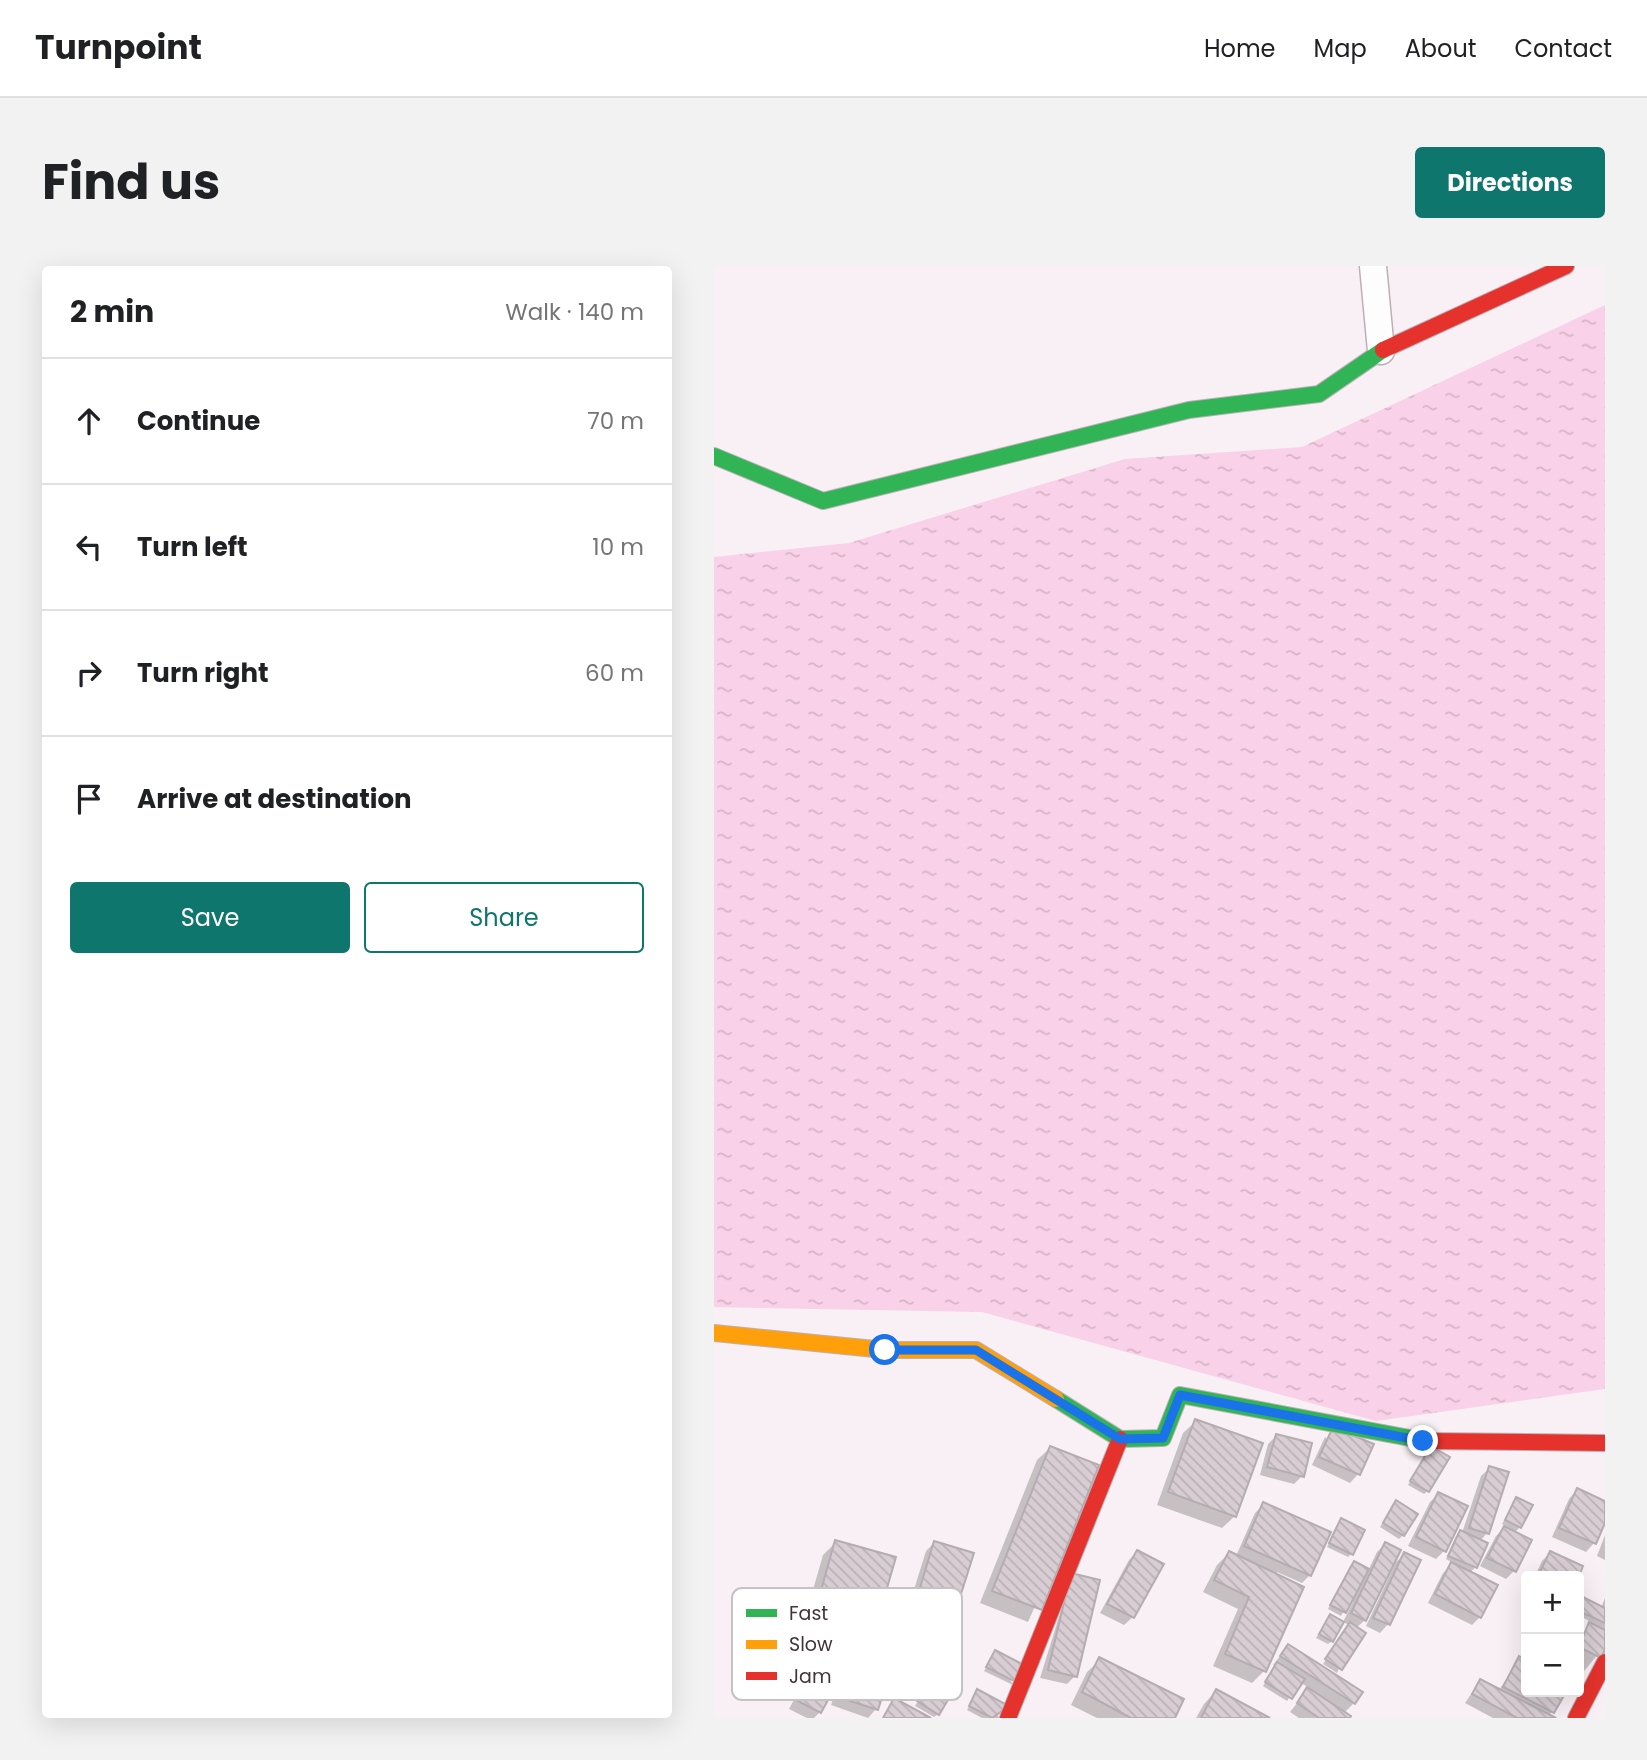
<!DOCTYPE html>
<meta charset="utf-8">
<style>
:root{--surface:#fff;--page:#f2f2f2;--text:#202124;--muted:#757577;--line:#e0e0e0;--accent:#0f766e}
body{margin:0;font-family:Poppins,sans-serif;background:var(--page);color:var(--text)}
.controls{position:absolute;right:21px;bottom:21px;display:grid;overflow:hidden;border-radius:7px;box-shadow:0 7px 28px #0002}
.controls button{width:63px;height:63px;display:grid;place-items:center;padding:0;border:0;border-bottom:2px solid var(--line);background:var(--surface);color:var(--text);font:35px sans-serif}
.stop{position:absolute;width:21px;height:21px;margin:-16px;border:5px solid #1a73e8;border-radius:50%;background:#fff}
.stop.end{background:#1a73e8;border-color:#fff;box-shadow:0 2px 7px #0008}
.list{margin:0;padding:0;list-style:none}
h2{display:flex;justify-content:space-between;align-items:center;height:91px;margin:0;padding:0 28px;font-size:30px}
h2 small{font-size:23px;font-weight:400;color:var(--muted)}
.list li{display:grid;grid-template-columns:46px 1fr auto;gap:21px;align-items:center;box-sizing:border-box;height:126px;padding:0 28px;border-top:2px solid var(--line)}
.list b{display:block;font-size:26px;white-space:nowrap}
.list em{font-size:23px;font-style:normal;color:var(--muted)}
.actions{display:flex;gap:14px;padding:21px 28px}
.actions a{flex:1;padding:16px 0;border:2px solid var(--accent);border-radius:7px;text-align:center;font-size:24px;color:var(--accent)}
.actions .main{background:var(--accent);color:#fff}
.icon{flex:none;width:38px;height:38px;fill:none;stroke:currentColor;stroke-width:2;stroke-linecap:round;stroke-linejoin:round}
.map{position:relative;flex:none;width:891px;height:1452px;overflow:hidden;border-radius:7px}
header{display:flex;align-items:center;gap:42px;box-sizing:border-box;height:98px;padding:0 35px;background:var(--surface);border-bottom:2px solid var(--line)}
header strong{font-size:33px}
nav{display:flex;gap:38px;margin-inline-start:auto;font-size:24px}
.intro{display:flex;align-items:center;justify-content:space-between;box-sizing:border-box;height:168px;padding:0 42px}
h1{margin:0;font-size:49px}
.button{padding:18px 32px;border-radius:7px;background:var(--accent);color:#fff;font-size:24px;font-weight:700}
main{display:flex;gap:42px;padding:0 42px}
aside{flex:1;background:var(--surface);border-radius:7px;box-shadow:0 7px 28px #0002}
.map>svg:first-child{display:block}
.water{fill:url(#water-ripples)}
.shadow{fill:#0003}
.building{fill:url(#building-back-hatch);stroke:#b5acb1;stroke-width:2}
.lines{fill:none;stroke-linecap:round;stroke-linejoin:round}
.street-casing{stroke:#bab0b6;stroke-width:29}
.fast-casing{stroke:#bab0b6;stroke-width:18}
.slow-casing{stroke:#bab0b6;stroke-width:18}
.jam-casing{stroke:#bab0b6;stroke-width:18}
.street{stroke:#fefdfd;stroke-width:26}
.fast{stroke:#30b455;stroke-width:16}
.slow{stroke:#ff9f0a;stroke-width:16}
.jam{stroke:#e5322d;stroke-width:16}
.route{stroke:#1a73e8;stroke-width:9}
.key{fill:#fff;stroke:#c6c2c4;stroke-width:2}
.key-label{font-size:19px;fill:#42333b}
</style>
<header>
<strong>Turnpoint</strong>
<nav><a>Home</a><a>Map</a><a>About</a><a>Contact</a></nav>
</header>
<div class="intro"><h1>Find us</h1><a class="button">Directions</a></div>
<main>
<aside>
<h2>2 min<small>Walk · 140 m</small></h2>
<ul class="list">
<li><svg class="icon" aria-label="ahead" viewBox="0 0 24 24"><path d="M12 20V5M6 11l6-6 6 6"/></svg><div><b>Continue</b></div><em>70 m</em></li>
<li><svg class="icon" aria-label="left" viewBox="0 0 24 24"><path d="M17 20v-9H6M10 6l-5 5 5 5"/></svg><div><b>Turn left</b></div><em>10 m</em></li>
<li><svg class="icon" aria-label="right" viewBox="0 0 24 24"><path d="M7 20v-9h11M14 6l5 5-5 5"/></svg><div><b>Turn right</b></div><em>60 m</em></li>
<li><svg class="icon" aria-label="arrive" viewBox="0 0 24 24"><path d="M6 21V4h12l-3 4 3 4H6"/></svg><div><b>Arrive at destination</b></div></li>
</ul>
<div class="actions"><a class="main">Save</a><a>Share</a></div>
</aside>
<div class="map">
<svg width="891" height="1452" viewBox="0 0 891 1452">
<defs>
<pattern id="water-ripples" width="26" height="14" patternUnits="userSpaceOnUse" patternTransform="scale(1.75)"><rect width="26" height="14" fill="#f9d1e8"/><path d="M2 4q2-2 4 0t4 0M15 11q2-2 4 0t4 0" fill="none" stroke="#d7b4c8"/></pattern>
<pattern id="building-back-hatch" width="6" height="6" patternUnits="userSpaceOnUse" patternTransform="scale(1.75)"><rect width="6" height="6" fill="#d7cdd2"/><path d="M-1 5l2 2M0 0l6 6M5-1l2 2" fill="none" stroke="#bab0b5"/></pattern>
</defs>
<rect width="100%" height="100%" fill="#f8f0f4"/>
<polygon class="water" points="891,39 891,1123 662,1155 268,1046 0,1041 0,291 135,277 411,193 588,181"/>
<g class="shadow">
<polygon points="482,1155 521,1250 508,1262 443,1239 469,1167"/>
<polygon points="562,1170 588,1210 580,1218 546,1209 554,1178"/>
<polygon points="611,1171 644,1208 636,1217 598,1199"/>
<polygon points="336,1182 383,1200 314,1356 266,1337 323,1194"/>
<polygon points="713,1186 714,1225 710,1228 694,1219"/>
<polygon points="776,1202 773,1267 766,1275 762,1301 755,1307 766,1351 758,1359 714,1337 729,1307 739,1297 732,1293 742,1270 748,1267 767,1210"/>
<polygon points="863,1224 880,1277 872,1286 838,1271 855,1233"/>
<polygon points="724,1228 730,1285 722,1293 694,1280 716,1236"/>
<polygon points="802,1233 806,1261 800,1267 800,1305 792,1313 766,1300 782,1270 792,1260 788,1258"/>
<polygon points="550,1238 596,1309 588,1317 563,1306 550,1405 538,1417 499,1400 524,1343 489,1326 503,1299 515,1287 522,1290 541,1247"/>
<polygon points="679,1240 689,1269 685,1273 666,1261"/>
<polygon points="627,1255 637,1288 634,1291 613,1281"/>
<polygon points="891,1269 891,1294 883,1290"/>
<polygon points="122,1276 157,1373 144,1385 86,1369 109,1289"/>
<polygon points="220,1277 239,1349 230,1357 193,1346 212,1285"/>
<polygon points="671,1278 651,1354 642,1362 623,1407 609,1398 635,1359 629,1356 639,1336 636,1334 627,1350 614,1343 636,1300 640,1297 654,1305 663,1286"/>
<polygon points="423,1286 419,1351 410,1359 386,1347 415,1294"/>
<polygon points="836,1287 867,1301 863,1310 821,1310 828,1295"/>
<polygon points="691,1288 704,1294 674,1358 666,1367 652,1360 682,1296"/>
<polygon points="358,1309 361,1410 353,1418 326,1412"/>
<polygon points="865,1331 887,1342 891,1332 891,1380 865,1411 865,1375 877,1356 868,1351 865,1357"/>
<polygon points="616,1350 618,1375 614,1378 602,1372"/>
<polygon points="574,1380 640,1437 630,1447 634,1452 585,1452 576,1446 595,1422 586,1416 573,1435 549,1420 562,1400 559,1399"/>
<polygon points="281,1386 299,1419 270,1405"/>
<polygon points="148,1389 176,1420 169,1423 162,1443 154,1452 117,1439 124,1419 136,1412"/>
<polygon points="107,1390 106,1446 100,1452 93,1452 75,1443 99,1399"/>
<polygon points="806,1393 812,1396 812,1426 850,1426 835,1450 838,1452 779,1452 751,1437 766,1415 785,1424"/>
<polygon points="386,1394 459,1452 383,1452 357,1439 373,1406"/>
<polygon points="220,1409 224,1448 220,1451 201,1440"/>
<polygon points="502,1425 553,1452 482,1452 490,1438"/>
<polygon points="264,1426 286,1452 268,1452 253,1444"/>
</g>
<g class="building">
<polygon points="481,1153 549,1177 522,1251 454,1226"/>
<polygon points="619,1161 660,1178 646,1209 605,1191"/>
<polygon points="562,1168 598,1177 590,1211 553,1201"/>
<polygon points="336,1180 385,1199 328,1344 278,1325"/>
<polygon points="717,1180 736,1191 715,1226 696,1215"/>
<polygon points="775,1200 795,1206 775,1268 755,1262"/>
<polygon points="863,1222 891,1235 891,1257 882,1278 845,1262"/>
<polygon points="724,1226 754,1240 732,1286 702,1271"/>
<polygon points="802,1231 819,1239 807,1262 791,1254"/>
<polygon points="682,1234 704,1248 690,1270 669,1257"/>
<polygon points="549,1236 617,1266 597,1310 530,1280"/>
<polygon points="627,1252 651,1264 639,1289 615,1277"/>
<polygon points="790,1260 818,1274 802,1306 773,1292"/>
<polygon points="746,1264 774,1277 763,1302 734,1290"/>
<polygon points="121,1274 182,1291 158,1374 98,1357"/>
<polygon points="220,1275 260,1287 240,1350 201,1338"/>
<polygon points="671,1276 687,1284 652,1355 637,1347"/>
<polygon points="423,1284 450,1298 420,1352 393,1338"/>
<polygon points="515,1285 590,1321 552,1406 511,1388 535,1331 500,1314"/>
<polygon points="836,1285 869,1300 865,1310 824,1310"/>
<polygon points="690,1286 707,1294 676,1359 659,1352"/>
<polygon points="640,1295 655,1303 632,1347 616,1339"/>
<polygon points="737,1296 784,1319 767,1352 721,1328"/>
<polygon points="357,1307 386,1314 363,1411 334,1404"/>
<polygon points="865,1329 891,1342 891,1357 865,1345"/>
<polygon points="616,1348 630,1356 619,1376 605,1368"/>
<polygon points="636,1356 652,1367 628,1404 611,1393"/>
<polygon points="875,1356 891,1364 891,1384 887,1392 865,1381"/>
<polygon points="574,1378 649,1426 641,1438 566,1390"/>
<polygon points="281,1384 312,1400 304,1417 272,1401"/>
<polygon points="107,1388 132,1401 107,1447 82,1434"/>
<polygon points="805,1390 812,1394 812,1426 852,1426 840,1447 789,1421"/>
<polygon points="385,1391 470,1433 461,1452 417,1452 368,1426"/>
<polygon points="563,1396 591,1413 578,1433 551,1416"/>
<polygon points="220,1407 242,1420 225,1449 203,1435"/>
<polygon points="132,1409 171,1422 164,1444 124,1431"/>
<polygon points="766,1413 842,1452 803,1452 758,1428"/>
<polygon points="593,1421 637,1450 636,1452 605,1452 583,1437"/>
<polygon points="263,1423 295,1440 278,1452 255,1440"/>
<polygon points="502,1423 556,1452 487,1452"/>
<polygon points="180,1432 217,1452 169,1452"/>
</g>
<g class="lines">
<g class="street-casing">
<polyline id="street" points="659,0 667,85"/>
</g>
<g class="fast-casing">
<g id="fast">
<polyline points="0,190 109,235 475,144 605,128 669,84"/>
<polyline points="342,1133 406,1173 449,1172 466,1129 712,1175"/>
</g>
</g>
<g class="slow-casing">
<polyline id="slow" points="0,1067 171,1084 262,1084 342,1133"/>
</g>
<g class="jam-casing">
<g id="jam">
<polyline points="669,84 852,0"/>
<polyline points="712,1175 891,1177"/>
<polyline points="294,1452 406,1173"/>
<polyline points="862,1452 891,1396"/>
</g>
</g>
<use href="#street" class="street"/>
<use href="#fast" class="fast"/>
<use href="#slow" class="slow"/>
<use href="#jam" class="jam"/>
</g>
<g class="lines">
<polyline class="route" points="171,1084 262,1084 406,1173 449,1172 466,1129 709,1175"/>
</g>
<rect x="18" y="1322" width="230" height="112" rx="10" class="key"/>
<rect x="32" y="1343" width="31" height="8" fill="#30b455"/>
<rect x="32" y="1374" width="31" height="9" fill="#ff9f0a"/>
<rect x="32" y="1406" width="31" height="8" fill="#e5322d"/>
<g class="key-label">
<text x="75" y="1354">Fast</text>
<text x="75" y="1385">Slow</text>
<text x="75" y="1417">Jam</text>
</g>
</svg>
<div class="controls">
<button>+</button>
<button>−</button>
</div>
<div class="stop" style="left:171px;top:1084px"></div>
<div class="stop end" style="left:709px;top:1175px"></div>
</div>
</main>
